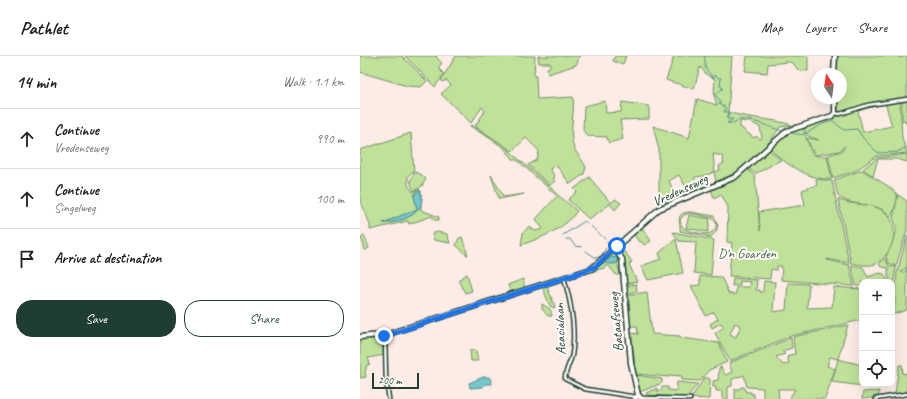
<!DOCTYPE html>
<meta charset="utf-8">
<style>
:root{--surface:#fff;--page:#f6f6f6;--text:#202124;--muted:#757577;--line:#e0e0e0;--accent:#1f3d34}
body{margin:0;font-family:Caveat,sans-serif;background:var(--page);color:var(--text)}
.controls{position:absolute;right:12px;bottom:12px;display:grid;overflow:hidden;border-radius:8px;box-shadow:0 4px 16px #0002}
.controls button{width:36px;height:36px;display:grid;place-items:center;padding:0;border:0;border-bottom:1px solid var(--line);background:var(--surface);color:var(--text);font:20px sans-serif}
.compass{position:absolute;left:451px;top:12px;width:36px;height:36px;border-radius:50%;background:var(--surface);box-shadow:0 4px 16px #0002;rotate:347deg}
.scale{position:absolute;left:12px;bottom:10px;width:47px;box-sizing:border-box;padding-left:4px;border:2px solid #1f3d34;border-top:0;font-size:11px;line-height:14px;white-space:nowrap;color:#1f3d34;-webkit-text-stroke:3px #fdfcf7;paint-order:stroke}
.stop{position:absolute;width:12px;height:12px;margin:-9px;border:3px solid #1a73e8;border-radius:50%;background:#fff}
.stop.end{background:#1a73e8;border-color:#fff;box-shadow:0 1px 4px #0008}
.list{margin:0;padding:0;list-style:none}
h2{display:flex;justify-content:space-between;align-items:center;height:52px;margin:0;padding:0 16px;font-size:17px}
h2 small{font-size:13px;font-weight:400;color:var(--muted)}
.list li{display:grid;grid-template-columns:26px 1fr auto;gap:12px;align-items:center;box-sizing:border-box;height:60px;padding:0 16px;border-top:1px solid var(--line)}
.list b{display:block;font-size:15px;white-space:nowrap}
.list p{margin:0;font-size:13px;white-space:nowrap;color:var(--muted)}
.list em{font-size:13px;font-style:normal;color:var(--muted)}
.actions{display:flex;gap:8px;padding:12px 16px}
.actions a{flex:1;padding:9px 0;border:1px solid var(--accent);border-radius:16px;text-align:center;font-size:14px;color:var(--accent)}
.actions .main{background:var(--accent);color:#fff}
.icon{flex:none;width:22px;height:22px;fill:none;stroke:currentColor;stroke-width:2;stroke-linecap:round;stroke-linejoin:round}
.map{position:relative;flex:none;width:547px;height:343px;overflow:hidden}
header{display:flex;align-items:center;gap:24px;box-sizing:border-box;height:56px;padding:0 20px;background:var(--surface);border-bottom:1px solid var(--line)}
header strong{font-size:19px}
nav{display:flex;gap:22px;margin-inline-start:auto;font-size:14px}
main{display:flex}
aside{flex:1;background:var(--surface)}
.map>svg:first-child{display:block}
.green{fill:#c0e19a;stroke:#708f67;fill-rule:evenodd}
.water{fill:#76c7cc;stroke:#53908f}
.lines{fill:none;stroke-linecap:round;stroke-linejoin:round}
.stream{stroke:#53908f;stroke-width:1}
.minor-casing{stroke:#1f3d34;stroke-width:5.5}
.major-casing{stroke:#1f3d34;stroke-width:7}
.minor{stroke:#fdfcf7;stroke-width:2.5}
.major{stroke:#fdfcf7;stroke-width:4}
.route{stroke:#1a73e8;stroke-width:5}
.labels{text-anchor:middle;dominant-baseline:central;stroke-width:4;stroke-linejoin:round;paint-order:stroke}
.street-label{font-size:14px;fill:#1f3d34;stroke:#fdfcf7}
.park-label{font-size:14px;fill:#3f5e48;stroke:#fdfcf7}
</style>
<header>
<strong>Pathlet</strong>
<nav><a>Map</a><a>Layers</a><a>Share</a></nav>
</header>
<main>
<aside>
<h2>14 min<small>Walk · 1.1 km</small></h2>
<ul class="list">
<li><svg class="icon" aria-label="ahead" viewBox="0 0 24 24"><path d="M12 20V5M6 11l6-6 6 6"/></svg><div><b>Continue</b><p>Vredenseweg</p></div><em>990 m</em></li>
<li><svg class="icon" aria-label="ahead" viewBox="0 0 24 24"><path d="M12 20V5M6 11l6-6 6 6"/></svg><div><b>Continue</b><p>Singelweg</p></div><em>100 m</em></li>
<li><svg class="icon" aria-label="arrive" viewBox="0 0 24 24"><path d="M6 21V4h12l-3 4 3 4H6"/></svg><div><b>Arrive at destination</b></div></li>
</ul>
<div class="actions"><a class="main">Save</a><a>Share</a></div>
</aside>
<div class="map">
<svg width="547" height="343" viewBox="0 0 547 343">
<rect width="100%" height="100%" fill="#fdebe5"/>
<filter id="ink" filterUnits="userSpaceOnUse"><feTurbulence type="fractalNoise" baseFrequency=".025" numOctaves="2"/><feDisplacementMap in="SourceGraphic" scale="8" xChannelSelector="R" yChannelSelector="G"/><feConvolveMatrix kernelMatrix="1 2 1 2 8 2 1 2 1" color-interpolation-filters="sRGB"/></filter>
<g filter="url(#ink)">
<g class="green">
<polygon points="0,0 42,0 67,25 61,31 47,30 0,16"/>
<polygon points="45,0 77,0 76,1 82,7 78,12 84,18 75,31"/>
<path d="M96 0H175L174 20H176L177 43 213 41C215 57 209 73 213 89 215 97 222 103 226 111L224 118 210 128 196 109 190 113 195 121 193 123 195 125 190 129 168 109 177 104 179 95 166 82 152 95 115 70 125 55 122 51 111 67 81 38 91 29 86 24 83 26 81 24Z"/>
<polygon points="178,0 220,0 216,9 188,18 187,12 190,11 190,7 179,7"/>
<polygon points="255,0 266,0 263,8 253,5"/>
<path d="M314 0H372L368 56C389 63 411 62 432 69L420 71C405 95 382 116 356 126L354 116 344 120 335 121 334 123 344 131 299 148V94L293 70 329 82 337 43 357 49 354 39 355 23 347 19 340 11 334 33 306 24ZM380 65 390 66 400 71 402 82 400 83 396 80 394 82 380 71ZM353 98 362 100 364 107 359 110 360 114 355 116ZM319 119 327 133 317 138 314 136 309 125Z"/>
<polygon points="387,0 448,0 448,15 438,14 433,7 429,6 408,8 407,17 385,15"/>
<polygon points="476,0 538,0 539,2 547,0 547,42 512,47 482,57 477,54 476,42 481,42 481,18 475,18"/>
<polygon points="540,44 542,81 547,97 517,100 495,115 473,122 468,99 482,95 485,90 479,95 456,99 453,96 447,82 459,84 448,80 443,70 472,62 476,59 479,59 498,52 523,46 523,48 498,55 503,76 532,70 525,46"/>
<polygon points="542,44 547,44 547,70 545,64 542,65"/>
<polygon points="245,45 246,57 261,56 262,46 289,50 289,63 260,64 263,83 249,87 247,81 227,80 223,74 224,50"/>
<polygon points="111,69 143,89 197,137 196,139 157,104 154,104 143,91 110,70"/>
<path d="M442 70 452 98 457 100H467L472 123C451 125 424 108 410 92L431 75Z"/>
<path d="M51 77 54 115 48 120V129L53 136 59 133 61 135V154L79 161V164H74L72 160 49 168 48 165 10 174V168L0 144V94ZM60 135C69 157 39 168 23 167L57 153 54 140 56 136Z"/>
<polygon points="409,94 421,104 395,118 389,112"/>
<polygon points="547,98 547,106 537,103 518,103 513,120 503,113 517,102"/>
<polygon points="388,113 395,121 400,175 399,156 445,149 442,134 457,129 456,123 472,125 489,207 467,203 467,204 489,209 494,230 421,224 422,210 417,210 417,214 411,213 410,223 369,220 372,187 367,186 368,151 361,138 354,142 351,133 376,122"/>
<path d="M502 114 528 130 537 138V146L531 161C517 143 493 153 478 140L474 124Z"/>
<polygon points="55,116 62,119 66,123 62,130 54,135 50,125"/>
<polygon points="131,119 144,141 164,138 139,143"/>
<polygon points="229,121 251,147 255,143 261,147 255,154 250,148 229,163 208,144 217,136 214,133"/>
<path d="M198 139 217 155C205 173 181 182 161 189L163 177 169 170 175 175 183 173 176 163Z"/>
<polygon points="538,139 547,145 547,174 536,210 528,207 526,200 536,177 536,171 533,162"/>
<path d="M478 143C492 151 511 145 525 156 541 169 534 199 515 208 508 211 498 208 491 207Z"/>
<path d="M330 156 354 160 358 169 356 176 351 181 320 175C321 167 314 156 330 156ZM330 157 352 162 357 168 355 174 349 178C339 177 321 177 320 164L324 159Z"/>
<polygon points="329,159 350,163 348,176 326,172"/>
<polygon points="281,170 291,185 284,189 281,185 279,186 273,177"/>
<polygon points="77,176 87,178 90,187 74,184 72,178"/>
<polygon points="313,176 354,184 351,219 334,217 336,186 319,185"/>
<polygon points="4,179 9,192 5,194 1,181"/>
<polygon points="547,180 547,211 540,216 545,216 547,212 547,254 534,258 537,217"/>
<polygon points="102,181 108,199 107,199 96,189 99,182"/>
<polygon points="316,183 323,217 288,224 281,210 301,203 299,197"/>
<path d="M255 196 259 203 257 208 260 217V219H256L249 210H245L244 212 206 224 223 218 251 197ZM253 201 258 203 255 208 243 207 235 213 242 206Z"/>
<polygon points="265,196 272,206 269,208 277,226 266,228 264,203 261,197"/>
<polygon points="525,202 529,210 536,211 533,233 528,219 528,212 521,211 519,208"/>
<polygon points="491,209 503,211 508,221 519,217 524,218 529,226 502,226 502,230 496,230"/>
<polygon points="107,218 112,235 105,237 98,224"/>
<path d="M340 220 361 221 369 238H376V231H389L390 226 380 225V229L372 230 373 222 397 224 396 234H400V236H403L404 225 415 226 413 256 426 254 428 227 449 228 447 252 472 251 474 231 502 233V264L431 280 370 305 355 277 364 271 361 267 352 272 350 268 358 263 354 256 346 260 331 230 340 229ZM375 267 381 270 376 281 370 278Z"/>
<polygon points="163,223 165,233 151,237 148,229"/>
<polygon points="186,228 195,251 194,252 190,250 182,230"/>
<polygon points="276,228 277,235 267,238 266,230"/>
<polygon points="287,236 292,278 320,280 321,282 359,287 367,306 349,314 340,325 322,324 322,320 309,319 309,321 276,318 271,277 278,278 277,270 270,270 268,239"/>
<polygon points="182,248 190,253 192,260 188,260 182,253"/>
<polygon points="488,269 478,303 502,309 503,330 472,326 478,303 470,301 467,310 475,313 465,343 429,343 435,333 418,333 419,343 403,343 403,332 387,331 384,319 372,323 372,330 368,331 368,343 362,343 362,335 356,335 356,331 353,331 353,325 358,324 359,312 361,311 365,319 372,316 369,307 431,282 432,292 422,295 425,298 416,301 423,309 429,307 427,301 429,299 435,298 433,281"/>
<polygon points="20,282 23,286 24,299 8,302 10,308 6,310 6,314 5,315 6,321 0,322 0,283"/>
<polygon points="110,294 116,294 118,305 111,305"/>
<polygon points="539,309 542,309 543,318 547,317 547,336 535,338"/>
<polygon points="276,319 302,323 302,327 280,336"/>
<polygon points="345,321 350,323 349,343 331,342"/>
<polygon points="317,326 338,328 327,341 287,339 286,337 297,332 297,335 301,335 302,331 308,331 308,334 316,335"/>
<polygon points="381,331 384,331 386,336 391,336 391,338 394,338 394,343 375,343 375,333 380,333"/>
<polygon points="519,335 518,341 502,343 503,336"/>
</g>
<g class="water">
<path d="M59 134C72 156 38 168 23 167L57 153 54 140Z"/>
<polygon points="252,201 257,202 258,206 252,208 243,207 234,213"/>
<polygon points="123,321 129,321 131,324 131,328 126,328 123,331 110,332 109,327"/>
</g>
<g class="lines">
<g class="stream">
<path d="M345 0C345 16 344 10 353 22L355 19 358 22H361L360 30 363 32 355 39 361 45 359 48 366 52 364 56H369L367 63H373L367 67C373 68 375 65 379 64 390 61 412 73 423 75"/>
<path d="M429 77C434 76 439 80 444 78 454 74 463 66 473 65L484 74 497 73 503 82 518 97 537 96 547 91"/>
<polyline points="226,166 228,168"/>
<polyline points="231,170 236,175"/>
<polyline points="238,177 245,183"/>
<polyline points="203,179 225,165"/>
<polyline points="206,183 210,183 215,190 222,191"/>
<polyline points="247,185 248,189"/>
<polyline points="226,195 236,202 241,200 246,192"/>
</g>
<g class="minor-casing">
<g id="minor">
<polyline points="475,57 480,58 508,49 547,43"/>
<path d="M204 222C211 246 216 274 212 299 210 307 205 315 205 323L225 333 276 341"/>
<polyline points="25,281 26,324 29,343"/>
<polyline points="282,342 330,343"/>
<polyline points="515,343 547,338"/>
</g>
</g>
<g class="major-casing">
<g id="major">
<polyline points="474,18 475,0"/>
<polyline points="254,192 262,203 271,307 278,339"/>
<polyline points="0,281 20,279 25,281 34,276 231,213 299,153 375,121 427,75 472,60 475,57 475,42"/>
<polyline points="275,343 278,339 282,343"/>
</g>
</g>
<use href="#minor" class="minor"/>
<use href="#major" class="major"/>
</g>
</g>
<g class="lines" filter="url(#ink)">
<polyline class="route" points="24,280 225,215 236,210 257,190"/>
</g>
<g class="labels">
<g class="street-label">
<text transform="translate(320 134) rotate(-25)">Vredenseweg</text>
<text transform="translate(256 266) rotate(-95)">Bataafseweg</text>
<text transform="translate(200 273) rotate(-92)">Acacialaan</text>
</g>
<g class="park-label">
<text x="387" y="197">D'n Goarden</text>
</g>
</g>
</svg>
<div class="controls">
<button>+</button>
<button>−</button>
<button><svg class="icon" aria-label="locate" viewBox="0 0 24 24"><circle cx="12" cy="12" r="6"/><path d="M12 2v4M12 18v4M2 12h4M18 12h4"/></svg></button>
</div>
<svg class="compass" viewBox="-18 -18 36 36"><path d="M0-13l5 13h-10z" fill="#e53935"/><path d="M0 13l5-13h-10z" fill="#757577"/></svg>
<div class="scale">200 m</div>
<div class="stop" style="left:257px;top:190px"></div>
<div class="stop end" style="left:24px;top:280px"></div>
</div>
</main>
